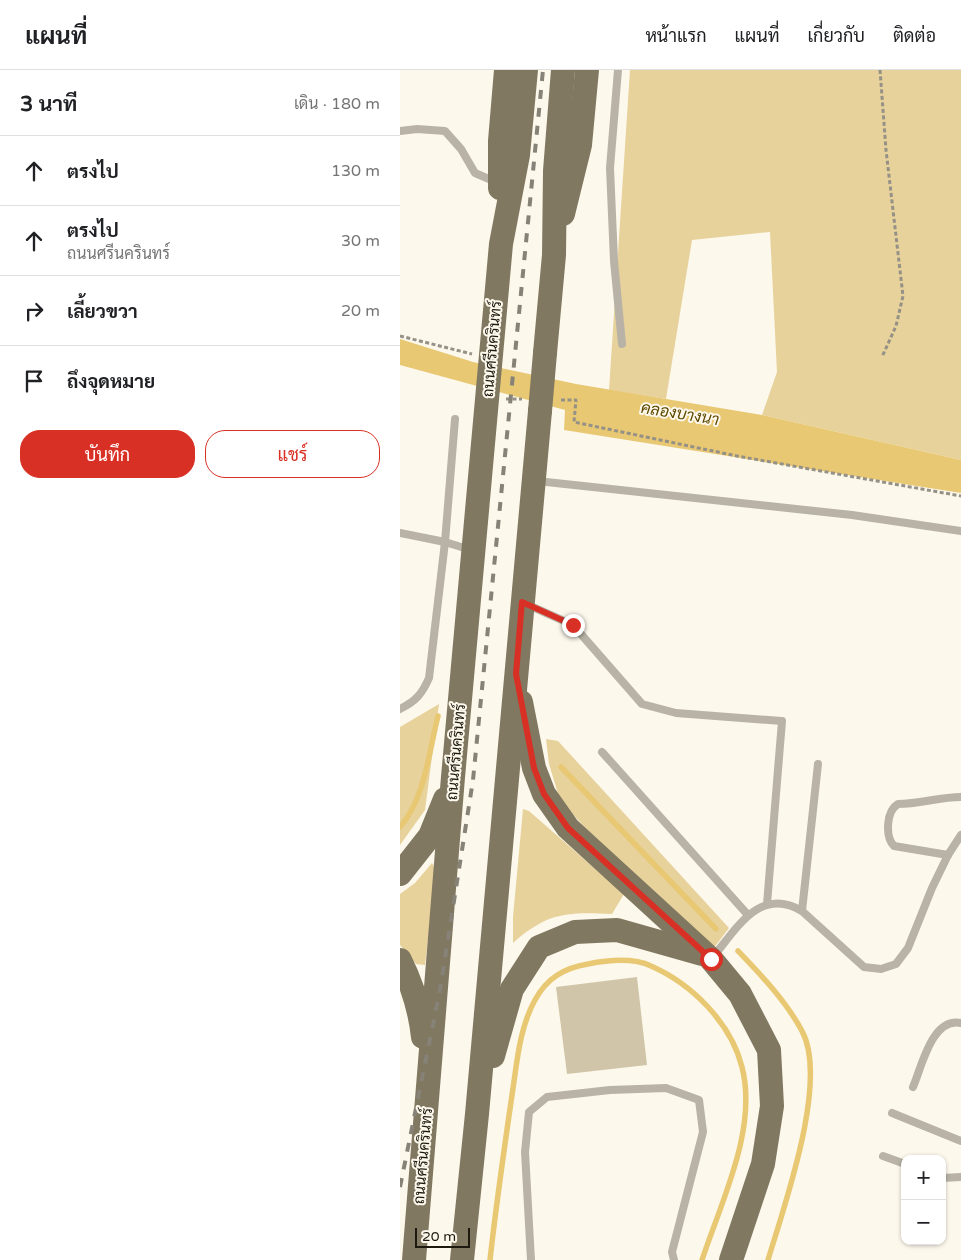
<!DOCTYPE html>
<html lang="th">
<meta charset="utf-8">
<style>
:root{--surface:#fff;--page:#f2f2f2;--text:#202124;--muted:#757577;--line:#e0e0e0;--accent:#d93025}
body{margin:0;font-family:"Varela Round",Sarabun,sans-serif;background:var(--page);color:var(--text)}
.controls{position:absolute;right:15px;bottom:15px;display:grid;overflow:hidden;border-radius:10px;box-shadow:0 1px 4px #0004}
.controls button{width:45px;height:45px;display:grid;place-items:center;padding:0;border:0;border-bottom:1px solid var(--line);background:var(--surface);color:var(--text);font:25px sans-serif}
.scale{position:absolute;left:15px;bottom:12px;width:55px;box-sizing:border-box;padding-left:5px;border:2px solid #1d190e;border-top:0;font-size:14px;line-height:18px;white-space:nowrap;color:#1d190e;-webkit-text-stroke:4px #fdf8ec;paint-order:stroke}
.stop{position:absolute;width:15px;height:15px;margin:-11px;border:4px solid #d93025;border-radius:50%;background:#fff}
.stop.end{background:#d93025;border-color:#fff;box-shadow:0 1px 5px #0008}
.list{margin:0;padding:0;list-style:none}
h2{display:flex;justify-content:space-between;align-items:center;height:65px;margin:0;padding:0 20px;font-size:21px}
h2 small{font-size:16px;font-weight:400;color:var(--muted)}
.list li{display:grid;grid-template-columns:32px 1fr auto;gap:15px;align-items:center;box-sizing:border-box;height:70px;padding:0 20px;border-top:1px solid var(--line)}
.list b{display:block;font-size:19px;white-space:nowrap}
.list p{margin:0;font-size:16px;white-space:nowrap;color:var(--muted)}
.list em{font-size:16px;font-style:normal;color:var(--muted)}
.actions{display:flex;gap:10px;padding:15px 20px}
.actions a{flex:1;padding:11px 0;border:1px solid var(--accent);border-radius:20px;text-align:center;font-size:18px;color:var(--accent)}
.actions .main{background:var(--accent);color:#fff}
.icon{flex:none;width:28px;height:28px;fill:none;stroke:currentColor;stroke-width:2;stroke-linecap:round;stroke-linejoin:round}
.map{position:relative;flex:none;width:561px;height:1190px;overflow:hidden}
header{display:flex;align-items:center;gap:30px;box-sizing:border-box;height:70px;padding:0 25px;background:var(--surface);border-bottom:1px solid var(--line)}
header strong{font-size:24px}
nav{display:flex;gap:28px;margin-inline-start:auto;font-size:18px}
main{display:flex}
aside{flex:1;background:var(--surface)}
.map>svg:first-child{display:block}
.green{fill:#e7d29c}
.water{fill:#e8c873}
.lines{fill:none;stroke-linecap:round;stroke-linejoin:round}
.stream{stroke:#e8c873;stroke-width:5.5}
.building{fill:#d0c5a8}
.path{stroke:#969186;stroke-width:3;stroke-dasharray:4 2.5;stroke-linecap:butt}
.lane{stroke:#b8b3a6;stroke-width:8}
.primary{stroke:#817861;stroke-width:24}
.rail{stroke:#878277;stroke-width:4;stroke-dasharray:9 9;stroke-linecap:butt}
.primary-bridge{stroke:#817861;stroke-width:24}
.route{stroke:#d93025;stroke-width:6}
.labels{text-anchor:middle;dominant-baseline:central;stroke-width:4;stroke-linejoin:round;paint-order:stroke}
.street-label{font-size:15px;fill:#1d190e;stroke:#fdf8ec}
.water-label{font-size:16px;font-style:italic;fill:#5e4901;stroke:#fdf8ec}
</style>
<header>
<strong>แผนที่</strong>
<nav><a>หน้าแรก</a><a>แผนที่</a><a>เกี่ยวกับ</a><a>ติดต่อ</a></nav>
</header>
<main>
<aside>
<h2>3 นาที<small>เดิน · 180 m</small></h2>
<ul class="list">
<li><svg class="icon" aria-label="ahead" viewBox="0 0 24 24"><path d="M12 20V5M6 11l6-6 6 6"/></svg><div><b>ตรงไป</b></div><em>130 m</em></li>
<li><svg class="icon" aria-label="ahead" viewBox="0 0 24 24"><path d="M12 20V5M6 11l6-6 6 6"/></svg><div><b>ตรงไป</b><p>ถนนศรีนครินทร์</p></div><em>30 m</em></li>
<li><svg class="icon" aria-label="right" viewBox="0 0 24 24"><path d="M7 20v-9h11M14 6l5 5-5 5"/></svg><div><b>เลี้ยวขวา</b></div><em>20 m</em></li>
<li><svg class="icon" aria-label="arrive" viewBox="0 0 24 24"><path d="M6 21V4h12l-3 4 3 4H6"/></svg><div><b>ถึงจุดหมาย</b></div></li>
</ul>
<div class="actions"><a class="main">บันทึก</a><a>แชร์</a></div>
</aside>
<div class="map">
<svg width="561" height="1190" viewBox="0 0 561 1190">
<rect width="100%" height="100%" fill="#fdf8ec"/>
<g class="green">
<polygon points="230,0 561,0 561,390 362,345 377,302 370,162 292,170 266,329 209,320"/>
<polygon points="39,634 25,740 0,775 0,657"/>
<polygon points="146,669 158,671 329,858 313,879 188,761 160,730 149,694"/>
<path d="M123 739 129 741 224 824 212 844C167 842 148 842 113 873V847Z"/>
<polygon points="32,793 36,800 25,895 16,894 0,875 0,824 15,813"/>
</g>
<polygon class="water" points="0,269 73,292 176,314 362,345 561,390 561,423 164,360 165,340 0,295"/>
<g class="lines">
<g class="stream">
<polyline points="161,697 316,859"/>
<path d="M0 757C25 729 29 681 38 646"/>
<path d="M338 881C361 905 386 931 402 961 429 1011 384 1136 368 1190"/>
<path d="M90 1190C96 1135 104 1080 112 1025 117 993 119 959 135 930 147 908 164 898 188 894 208 890 232 887 251 896 292 914 331 953 342 997 358 1059 321 1132 302 1190"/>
</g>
</g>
<polygon class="building" points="237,907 247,995 167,1004 156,917"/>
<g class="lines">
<g class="path">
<polyline points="480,0 486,80 503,226 496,256 482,287"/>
<polyline points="0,266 72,284"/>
<polyline points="106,329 122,329"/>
<polyline points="161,330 176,330 174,352 337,386 561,426"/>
</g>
<g class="lane">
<polyline points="218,0 210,98 214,191 222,274"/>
<polyline points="0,61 17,59 45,61 61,79 75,103 96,112"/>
<polyline points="137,411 452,445 561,461"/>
<polyline points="0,463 45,472 71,480"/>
<polyline points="126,534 173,555 242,634 276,643 382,651 367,834"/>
<path d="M0 639C16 631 22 624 29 608L45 472 55 349"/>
<polyline points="202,682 348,845"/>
<path d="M548 785 494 776C485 767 486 741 498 734 520 734 539 727 561 727"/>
<polyline points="402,841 418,694"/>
<path d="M313 887C337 858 360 816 402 841L464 897 481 899 496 894 508 878 532 818 548 785 561 765"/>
<path d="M513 1017C522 996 532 947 561 953"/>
<polyline points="492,1043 561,1071"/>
<polyline points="483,1086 505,1094"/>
<polyline points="542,1108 561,1107"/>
<polyline points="131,1190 125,1082 129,1042 147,1027 210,1020 266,1018 299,1030 303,1062 272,1182 274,1190"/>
</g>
<g class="primary">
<polyline points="100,118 100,71 106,0"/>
<polyline points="163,144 180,75 187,0"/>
<polyline points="145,283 154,185 155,101 163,0"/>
<polyline points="121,632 134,698 144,724 168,758 311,889 340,924 369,980 372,1036 363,1094 331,1190"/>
<polyline points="0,804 30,766 45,729"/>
<path d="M0 890C13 916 20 939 23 967"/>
<polyline points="93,986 112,919 139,877 175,862 217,860 302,884"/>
<polyline points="14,1190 53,707 101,174 118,85 126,0"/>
<polyline points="62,1190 77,1044 140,341"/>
</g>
<polyline class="rail" points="0,1117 40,920 73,710 143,0"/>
<polyline class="primary-bridge" points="140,341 145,283"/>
</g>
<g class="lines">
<polyline class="route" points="173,555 122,532 116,604 134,698 144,724 168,758 311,889"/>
</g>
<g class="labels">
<g class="street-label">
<text transform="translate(92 279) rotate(-85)">ถนนศรีนครินทร์</text>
<text transform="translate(56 682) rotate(-85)">ถนนศรีนครินทร์</text>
<text transform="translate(23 1086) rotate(-85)">ถนนศรีนครินทร์</text>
</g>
<g class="water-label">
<text transform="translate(280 344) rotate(9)">คลองบางนา</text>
</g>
</g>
</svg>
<div class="controls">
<button>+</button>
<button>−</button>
</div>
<div class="scale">20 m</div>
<div class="stop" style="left:311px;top:889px"></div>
<div class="stop end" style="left:173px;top:555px"></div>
</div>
</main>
